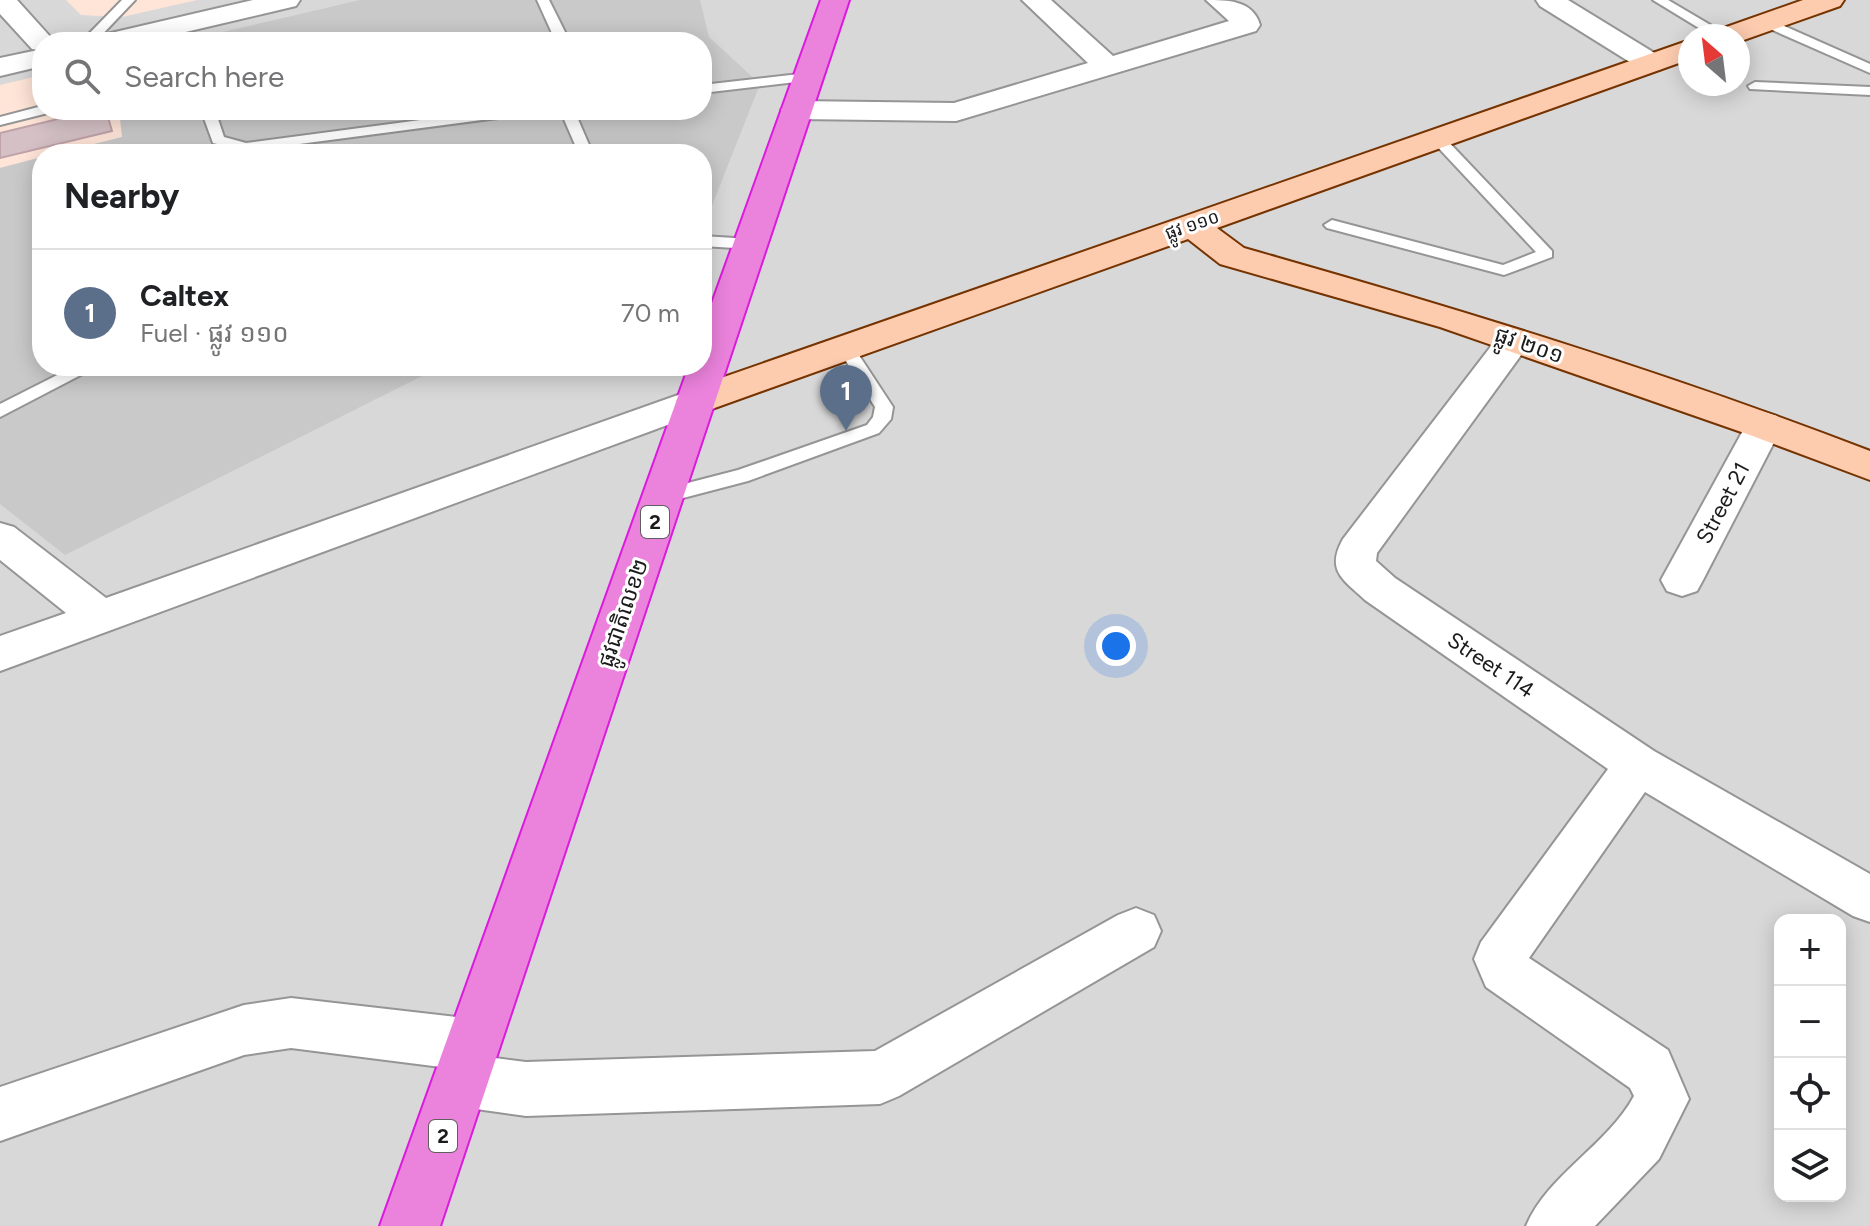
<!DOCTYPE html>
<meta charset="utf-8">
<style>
:root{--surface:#fff;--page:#f2f2f2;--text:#202124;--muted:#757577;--line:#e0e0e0;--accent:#7c3aed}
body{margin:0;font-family:Figtree,"Noto Sans Khmer",sans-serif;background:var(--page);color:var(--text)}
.controls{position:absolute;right:24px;bottom:24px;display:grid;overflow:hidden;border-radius:16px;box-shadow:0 4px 20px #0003}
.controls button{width:72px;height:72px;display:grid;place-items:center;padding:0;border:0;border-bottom:2px solid var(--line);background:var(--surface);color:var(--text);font:40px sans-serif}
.compass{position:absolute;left:1678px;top:24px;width:72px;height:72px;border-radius:50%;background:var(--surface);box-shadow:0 4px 20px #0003;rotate:332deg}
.you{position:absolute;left:1116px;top:646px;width:28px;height:28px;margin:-20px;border:6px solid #fff;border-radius:50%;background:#1a73e8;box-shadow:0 0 0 12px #1a73e833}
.badge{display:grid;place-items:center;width:52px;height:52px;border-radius:50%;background:var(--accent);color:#fff;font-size:26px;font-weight:700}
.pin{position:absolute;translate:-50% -66px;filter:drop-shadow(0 2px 4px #0008)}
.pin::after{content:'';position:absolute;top:42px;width:28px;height:24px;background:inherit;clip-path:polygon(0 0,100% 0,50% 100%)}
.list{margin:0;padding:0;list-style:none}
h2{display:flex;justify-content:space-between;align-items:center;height:104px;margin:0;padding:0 32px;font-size:34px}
h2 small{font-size:26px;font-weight:400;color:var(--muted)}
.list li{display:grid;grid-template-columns:52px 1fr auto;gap:24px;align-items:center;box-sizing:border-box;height:128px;padding:0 32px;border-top:2px solid var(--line)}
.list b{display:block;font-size:30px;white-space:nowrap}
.list p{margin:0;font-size:26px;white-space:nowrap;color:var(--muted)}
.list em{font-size:26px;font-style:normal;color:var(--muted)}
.icon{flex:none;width:44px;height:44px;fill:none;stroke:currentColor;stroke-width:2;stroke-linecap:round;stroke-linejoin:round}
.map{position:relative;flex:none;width:1870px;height:1226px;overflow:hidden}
.search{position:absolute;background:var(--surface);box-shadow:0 4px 20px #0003;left:32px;top:32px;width:680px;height:88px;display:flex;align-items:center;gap:20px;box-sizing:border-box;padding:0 28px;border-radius:32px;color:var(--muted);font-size:30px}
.panel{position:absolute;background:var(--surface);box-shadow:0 4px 20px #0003;left:32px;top:144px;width:680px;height:232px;border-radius:32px}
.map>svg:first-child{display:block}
.residential{fill:#d9d8d9;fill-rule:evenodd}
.education{fill:#ffe5d8}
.religious{fill:#c9c9c9}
.building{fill:#d4c0c5;stroke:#c0a2a9;stroke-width:2}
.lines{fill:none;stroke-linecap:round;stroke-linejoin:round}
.lane-casing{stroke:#959595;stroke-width:4}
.street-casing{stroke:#959595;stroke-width:4}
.secondary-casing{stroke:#753300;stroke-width:4}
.highway-casing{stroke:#dc1adf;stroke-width:4}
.lane{fill:#fff;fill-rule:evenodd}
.street{fill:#fff;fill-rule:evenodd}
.secondary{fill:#fdccaf;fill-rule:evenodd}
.highway{fill:#eb82dc;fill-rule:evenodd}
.labels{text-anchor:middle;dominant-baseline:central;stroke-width:6;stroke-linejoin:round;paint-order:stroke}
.far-street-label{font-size:18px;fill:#1b1b1b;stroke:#fff}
.shield{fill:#fff;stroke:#5f5f5f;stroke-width:2}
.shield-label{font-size:20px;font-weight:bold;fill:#1b1b1b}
.street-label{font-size:22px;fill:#1b1b1b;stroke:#fff}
</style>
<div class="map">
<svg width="1870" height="1226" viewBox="0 0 1870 1226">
<rect width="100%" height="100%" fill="#eee0e0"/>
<path class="residential" d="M0 0H1870V1226H0ZM1690 36H1738V84H1690ZM42 42H702V110H42ZM42 154H702V366H42ZM1780 920H1840V1196H1780Z"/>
<g class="education">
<polygon points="66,0 197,0 122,17 81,15"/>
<polygon points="42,75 42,110 119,110 123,137 55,154 42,154 42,157 0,168 0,85"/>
</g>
<g class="religious">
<polygon points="360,0 700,0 709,37 760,84 702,231 702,154 55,154 122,137 119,110 702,110 702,42 180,42"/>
<polygon points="42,157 42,366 442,366 65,555 0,504 0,168"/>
</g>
<polygon class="building" points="95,110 106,110 112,131 0,158 0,133"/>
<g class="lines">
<g class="lane-casing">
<g id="lane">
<polygon points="122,0 135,0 95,42 81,42"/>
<polygon points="537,0 549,0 570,42 556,42"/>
<polygon points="1653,0 1668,0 1729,36 1712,36"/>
<polygon points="1766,18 1870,64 1870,73 1761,25 1759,22"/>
<polygon points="808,73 813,74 813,80 702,93 702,85"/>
<polygon points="1755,82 1870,87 1870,95 1750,89 1748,86"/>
<polygon points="42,106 42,110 50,110 48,113 0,125 0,117"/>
<polygon points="201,110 215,110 224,137 246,143 496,110 535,110 528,114 246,151 213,143"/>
<polygon points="560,110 574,110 593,154 579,154"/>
<polygon points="1437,134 1442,135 1552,251 1552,257 1504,275 1327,228 1324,225 1332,220 1503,265 1536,252 1432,141 1432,135"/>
<polygon points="702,236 751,239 759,244 751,249 702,246"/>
<polygon points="845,341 851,343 893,407 891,419 879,433 748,481 664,503 657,501 655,496 657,491 738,470 867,425 873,417 875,407 837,347"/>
<polygon points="75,366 98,366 0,417 0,404"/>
</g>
</g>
<g class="street-casing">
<g id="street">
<polygon points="0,0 17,0 55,42 42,42 42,66 0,76 0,58 38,50 32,49 0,14"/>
<polygon points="253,0 300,0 296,6 143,42 94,42 98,36"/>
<path d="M1022 0H1051L1113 56 1229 21 1206 0C1227 0 1253 0 1260 25L1256 31 956 121 796 119 786 116 781 110 786 104 796 101 954 103 1088 63Z"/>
<polygon points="1536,0 1568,0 1661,57 1665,63 1661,69 1651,72 1641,69 1540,6"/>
<path d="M1514 329 1526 332 1532 340 1377 553 1376 561 1395 578 1654 751 1870 874V922L1853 916 1645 792 1529 958 1668 1050 1689 1099 1659 1159 1595 1226H1526C1548 1174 1607 1146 1634 1096L1630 1088 1486 987 1474 959 1481 942 1608 769 1365 600C1344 580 1325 571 1343 539L1502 332Z"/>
<polygon points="695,389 708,392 713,401 708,410 0,671 0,636 66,613 0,560 0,523 14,527 106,598"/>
<polygon points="1764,412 1777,416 1783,425 1703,580 1697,591 1682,596 1667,591 1661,580 1751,416"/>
<polygon points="1136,908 1154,915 1161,931 1154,947 899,1096 880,1104 526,1116 462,1107 443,1099 435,1080 441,1067 291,1048 244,1055 0,1141 0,1087 244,1005 291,998 474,1019 493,1027 500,1045 495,1058 526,1062 875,1051 1118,915"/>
</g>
</g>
<g class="secondary-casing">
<g id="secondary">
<polygon points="1803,0 1844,0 1840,6 1738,42 1738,36 1714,36 1718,30"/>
<path d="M1690 40V59L1217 228 1244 248C1456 308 1665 372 1870 451V480L1750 435 1440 327 1220 264 1188 239 709 410 695 414 681 410 676 401 681 392Z"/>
</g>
</g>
<g class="highway-casing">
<polygon id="highway" points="821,0 849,0 440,1226 380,1226 689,366 702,366 702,331"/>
</g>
<use href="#lane" class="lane"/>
<use href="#street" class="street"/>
<use href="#secondary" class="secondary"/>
<use href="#highway" class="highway"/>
</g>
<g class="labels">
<g class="far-street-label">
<text transform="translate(1192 225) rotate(-19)">ផ្លូវ ១១០</text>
</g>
<g class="shield">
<rect x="641" y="506" width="28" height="32" rx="6"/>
<rect x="429" y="1120" width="28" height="32" rx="6"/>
</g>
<g class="shield-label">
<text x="655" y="522">2</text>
<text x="443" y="1136">2</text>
</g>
<g class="street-label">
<text transform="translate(1529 345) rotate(19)">ផ្លូវ ២០១</text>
<text transform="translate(1723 503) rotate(-62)">Street 21</text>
<text transform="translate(623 613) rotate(-71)">ផ្លូវជាតិលេខ២</text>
<text transform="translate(1491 665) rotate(34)">Street 114</text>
</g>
</g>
</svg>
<div class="controls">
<button>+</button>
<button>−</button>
<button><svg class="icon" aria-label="locate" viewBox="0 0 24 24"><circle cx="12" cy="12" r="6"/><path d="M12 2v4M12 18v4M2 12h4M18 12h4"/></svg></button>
<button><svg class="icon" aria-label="layers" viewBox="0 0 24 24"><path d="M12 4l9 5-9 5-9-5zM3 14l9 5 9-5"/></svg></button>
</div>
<svg class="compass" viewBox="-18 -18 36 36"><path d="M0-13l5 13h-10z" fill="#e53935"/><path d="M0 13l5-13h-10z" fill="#757577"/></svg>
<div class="you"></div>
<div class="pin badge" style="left:846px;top:431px;background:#5c6f8a">1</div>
<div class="search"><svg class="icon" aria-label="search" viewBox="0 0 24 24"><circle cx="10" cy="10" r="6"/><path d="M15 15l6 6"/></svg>Search here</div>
<section class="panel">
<h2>Nearby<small></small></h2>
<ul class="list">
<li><span class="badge" style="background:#5c6f8a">1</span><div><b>Caltex</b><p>Fuel · ផ្លូវ ១១០</p></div><em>70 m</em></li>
</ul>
</section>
</div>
